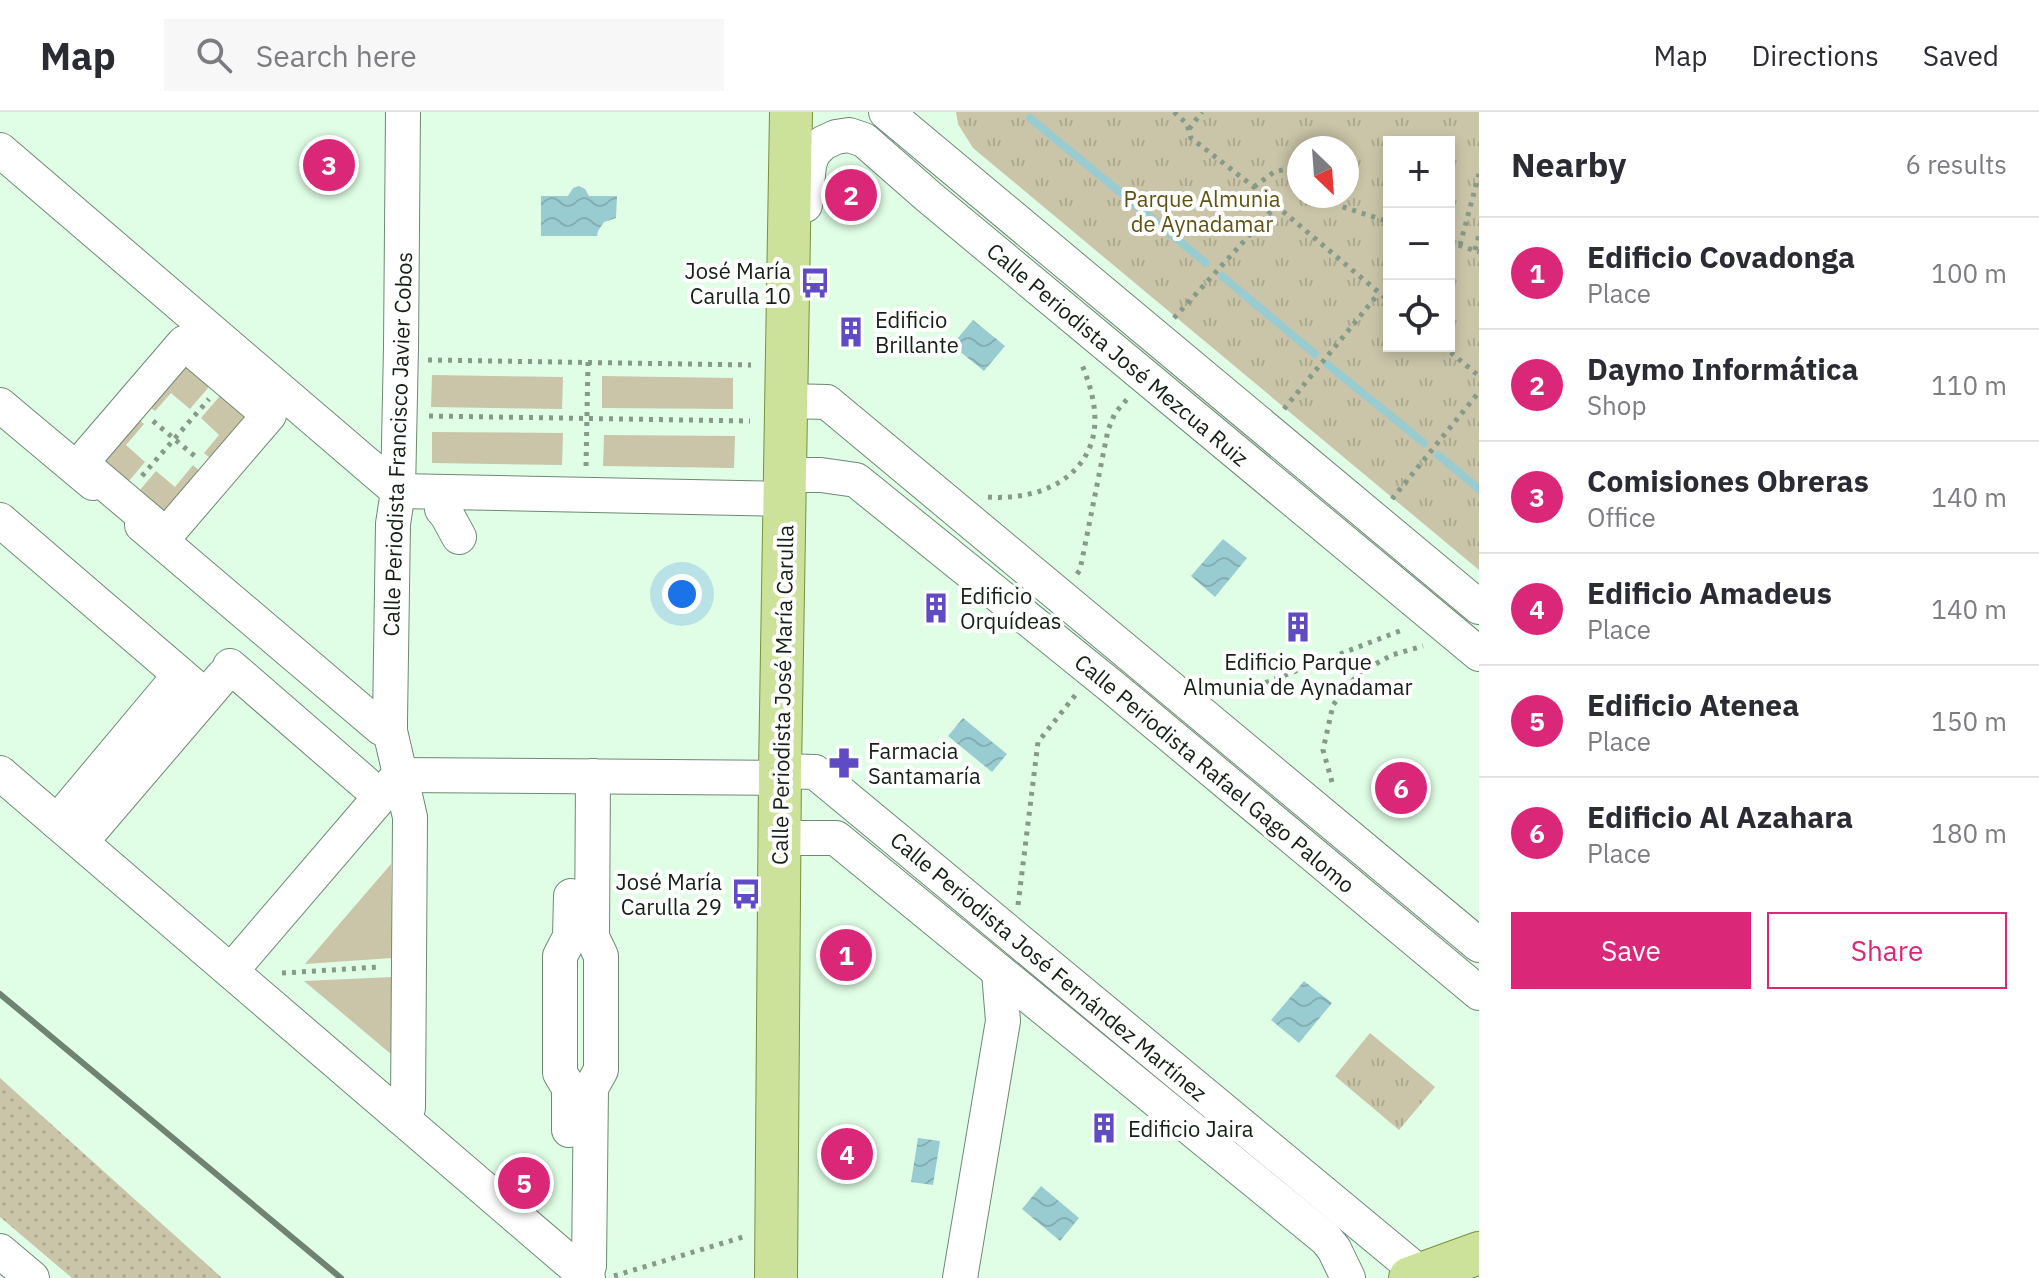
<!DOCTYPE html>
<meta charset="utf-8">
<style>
:root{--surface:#fff;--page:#f7f7f7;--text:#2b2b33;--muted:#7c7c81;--line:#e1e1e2;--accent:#db2777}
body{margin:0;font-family:"IBM Plex Sans",sans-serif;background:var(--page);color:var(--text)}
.controls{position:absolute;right:24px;top:24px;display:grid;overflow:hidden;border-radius:0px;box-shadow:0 4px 12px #0003}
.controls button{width:72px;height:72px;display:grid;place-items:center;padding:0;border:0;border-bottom:2px solid var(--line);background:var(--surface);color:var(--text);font:40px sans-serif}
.compass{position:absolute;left:1287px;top:24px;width:72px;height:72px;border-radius:50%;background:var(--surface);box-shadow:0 4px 12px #0003;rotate:155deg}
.you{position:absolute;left:682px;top:482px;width:28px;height:28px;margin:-20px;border:6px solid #fff;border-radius:50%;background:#1a73e8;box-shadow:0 0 0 12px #1a73e833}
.badge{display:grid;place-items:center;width:52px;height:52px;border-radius:50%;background:var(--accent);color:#fff;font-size:26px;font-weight:700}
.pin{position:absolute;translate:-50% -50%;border:4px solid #fff;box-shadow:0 2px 8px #0006}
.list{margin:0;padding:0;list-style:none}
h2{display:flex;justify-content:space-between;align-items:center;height:104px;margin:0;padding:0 32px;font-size:34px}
h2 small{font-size:26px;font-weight:400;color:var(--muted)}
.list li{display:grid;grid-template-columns:52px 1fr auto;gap:24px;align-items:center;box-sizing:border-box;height:112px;padding:0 32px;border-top:2px solid var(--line)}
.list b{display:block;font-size:30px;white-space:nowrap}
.list p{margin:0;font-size:26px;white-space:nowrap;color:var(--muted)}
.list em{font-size:26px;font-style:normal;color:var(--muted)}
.actions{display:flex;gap:16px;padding:24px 32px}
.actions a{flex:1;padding:18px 0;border:2px solid var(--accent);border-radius:0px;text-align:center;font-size:28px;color:var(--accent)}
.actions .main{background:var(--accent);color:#fff}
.icon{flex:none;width:44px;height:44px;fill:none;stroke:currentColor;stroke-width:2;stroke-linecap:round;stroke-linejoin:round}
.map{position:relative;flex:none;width:1479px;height:1166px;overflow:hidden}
header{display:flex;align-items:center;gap:48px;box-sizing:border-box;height:112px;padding:0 40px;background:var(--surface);border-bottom:2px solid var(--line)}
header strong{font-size:38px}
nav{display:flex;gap:44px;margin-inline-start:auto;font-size:28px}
.search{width:560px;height:72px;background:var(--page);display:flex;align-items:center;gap:20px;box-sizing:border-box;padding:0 28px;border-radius:0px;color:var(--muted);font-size:30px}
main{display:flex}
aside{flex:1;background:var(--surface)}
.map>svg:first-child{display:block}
.grass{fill:url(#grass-dots)}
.park{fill:url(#park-tufts);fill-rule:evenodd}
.garden{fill:#cac4a8}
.water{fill:url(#water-waves)}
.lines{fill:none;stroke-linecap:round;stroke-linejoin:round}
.stream{stroke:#99ccd1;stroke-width:8}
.minor-casing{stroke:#6e8973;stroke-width:36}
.major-casing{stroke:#769140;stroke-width:44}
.path{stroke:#859a89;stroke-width:5;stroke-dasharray:4 6;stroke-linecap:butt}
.minor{stroke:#fff;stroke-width:34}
.major{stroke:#cce29a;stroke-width:42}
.rail{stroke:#6f8373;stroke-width:6}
.labels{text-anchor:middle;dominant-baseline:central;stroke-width:8;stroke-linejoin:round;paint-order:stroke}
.park-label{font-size:22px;fill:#5f5210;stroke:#fff}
.poi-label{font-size:22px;fill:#141f16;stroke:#fff;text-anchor:start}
.street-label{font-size:22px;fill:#141f16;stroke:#fff}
</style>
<header>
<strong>Map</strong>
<div class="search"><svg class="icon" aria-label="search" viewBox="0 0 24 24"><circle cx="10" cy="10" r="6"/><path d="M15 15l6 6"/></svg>Search here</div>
<nav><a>Map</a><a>Directions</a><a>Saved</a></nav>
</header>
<main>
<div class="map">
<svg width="1479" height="1166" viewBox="0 0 1479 1166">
<defs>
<pattern id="grass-dots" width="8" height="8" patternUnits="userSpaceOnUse" patternTransform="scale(2)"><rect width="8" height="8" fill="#cac4a8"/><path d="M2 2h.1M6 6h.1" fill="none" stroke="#ada890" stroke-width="1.8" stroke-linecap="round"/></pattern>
<pattern id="park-tufts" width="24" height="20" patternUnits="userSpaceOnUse" patternTransform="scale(2)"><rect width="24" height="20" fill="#cac4a8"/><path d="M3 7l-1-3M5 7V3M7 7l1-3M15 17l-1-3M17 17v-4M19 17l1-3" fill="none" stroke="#ada890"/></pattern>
<pattern id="water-waves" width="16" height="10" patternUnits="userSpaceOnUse" patternTransform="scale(2)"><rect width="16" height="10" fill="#99ccd1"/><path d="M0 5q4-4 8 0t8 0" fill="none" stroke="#83afb3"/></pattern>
</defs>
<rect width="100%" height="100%" fill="#e0fee6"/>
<polygon class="grass" points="0,966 222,1166 72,1166 0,1105"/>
<g class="park">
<path d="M956 0H1479V458L973 36 958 12ZM1389 30H1449V234H1389ZM1299 36H1347V84H1299Z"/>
<polygon points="1370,921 1435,975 1399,1018 1335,964"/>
</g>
<g class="garden">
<polygon points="184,231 220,262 190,297 171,281 155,299 138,285"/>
<polygon points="432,263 563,265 562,297 431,295"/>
<polygon points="602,264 733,266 733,297 602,296"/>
<polygon points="231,271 269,303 223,357 204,341 219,323 201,306"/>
<polygon points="127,297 144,312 126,333 145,350 118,382 81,351"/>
<polygon points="432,320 563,321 562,353 432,351"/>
<polygon points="604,323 735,324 734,356 603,354"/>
<polygon points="193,353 212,370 166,423 129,391 156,359 175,375"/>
<polygon points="391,752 392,846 305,852"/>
<polygon points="392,865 391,942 304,869"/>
</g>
<g class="water">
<polygon points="579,74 585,77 589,84 617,84 616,106 604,110 598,119 597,124 541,124 541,84 568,84 573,76"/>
<polygon points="973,208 1005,234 984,259 952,233"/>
<polygon points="1223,427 1247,446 1215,485 1191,464"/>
<polygon points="963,606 1007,642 992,660 948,624"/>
<polygon points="1304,869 1332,891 1299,931 1271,908"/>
<polygon points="918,1026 940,1029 933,1073 911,1070"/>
<polygon points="1041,1074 1079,1106 1060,1129 1022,1097"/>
</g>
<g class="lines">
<g class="stream">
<polyline points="1030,6 1206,151"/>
<polyline points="1222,164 1315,242"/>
<polyline points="1327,252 1424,331"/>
<polyline points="1438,343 1479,377"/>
</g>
<g class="minor-casing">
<g id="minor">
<polyline points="886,0 1479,495"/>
<polyline points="0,38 398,379"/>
<polyline points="805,93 809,53 813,41 823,31 836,25 849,23 864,28 929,85 1479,542"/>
<polygon points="184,231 269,303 166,423 81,351"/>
<polyline points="786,289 827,290 1479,833"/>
<polyline points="0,293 93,371"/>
<polyline points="784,363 821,363 856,368 1116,578 1479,881"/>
<polyline points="398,379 784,387"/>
<polyline points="442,380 442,397 447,403 459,425"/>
<polyline points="0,408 205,584"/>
<polyline points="142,413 381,616 390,619"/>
<polyline points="230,554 366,672"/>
<polyline points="780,659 815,660 1421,1162"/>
<polyline points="0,661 588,1166"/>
<polyline points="399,663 780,666"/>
<polyline points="57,710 180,563"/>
<polyline points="780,726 836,726 1326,1127 1334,1137 1348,1166"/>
<polyline points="81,730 223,564"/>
<polyline points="231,859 399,663"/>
<polyline points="401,1005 408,996 410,705 390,619 390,608 393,412 398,379 401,235 403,0"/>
<polyline points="569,1018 569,976 560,961 560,844 570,825 571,784"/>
<polyline points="0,1139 32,1166"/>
<polyline points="583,1162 589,1154 591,976 601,958 601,844 592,825 593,664"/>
<polyline points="960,1166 1003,909 999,860"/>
</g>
</g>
<g class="major-casing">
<g id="major">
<polyline points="776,1166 780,659 791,0"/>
<polyline points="1410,1166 1479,1141"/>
</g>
</g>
<g class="path">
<polyline points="1174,0 1187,12 1191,26 1254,75 1389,189"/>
<polyline points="1189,17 1202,0"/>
<polyline points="1254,75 1274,60 1291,56 1299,63"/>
<polyline points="1326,84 1340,94 1389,110"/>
<polyline points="1449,130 1479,140"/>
<polyline points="1460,133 1479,62"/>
<polyline points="1475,138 1479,123"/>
<polyline points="1174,206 1276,94"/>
<polyline points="1443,234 1479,264"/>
<polyline points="428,248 751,253"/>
<polyline points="1284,297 1379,181"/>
<polyline points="429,304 750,309"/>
<polyline points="153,309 197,346"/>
<polyline points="586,354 588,250"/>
<polyline points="142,364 209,287"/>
<path d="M988 385C1029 388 1076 374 1091 332 1100 306 1092 277 1082 253"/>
<polyline points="1392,387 1479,280"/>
<polyline points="1077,462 1080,458 1108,318 1115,301 1128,286"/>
<polyline points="1228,585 1405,517"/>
<polyline points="1332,670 1323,638 1333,593 1359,561 1392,543 1423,534"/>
<polyline points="1018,793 1038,630 1077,581"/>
<polyline points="282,861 380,855"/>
<polyline points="614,1164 743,1125"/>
</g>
<use href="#minor" class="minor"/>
<use href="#major" class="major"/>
<polyline class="rail" points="0,882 341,1166"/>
</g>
<defs>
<g id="bus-bare" transform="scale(2.4)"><path d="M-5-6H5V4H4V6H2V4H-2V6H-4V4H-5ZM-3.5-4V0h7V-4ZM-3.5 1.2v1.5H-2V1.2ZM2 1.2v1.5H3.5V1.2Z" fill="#5f4cc5" stroke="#fff" stroke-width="2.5" paint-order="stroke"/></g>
<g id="building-bare" transform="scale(2.4)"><path d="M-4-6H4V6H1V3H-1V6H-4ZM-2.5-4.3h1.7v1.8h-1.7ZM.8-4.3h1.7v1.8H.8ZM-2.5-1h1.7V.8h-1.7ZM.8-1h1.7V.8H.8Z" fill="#5f4cc5" stroke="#fff" stroke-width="2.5" paint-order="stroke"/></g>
<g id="pharmacy-bare" transform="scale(2.4)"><path d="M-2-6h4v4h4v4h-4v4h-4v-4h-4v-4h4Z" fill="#5f4cc5" stroke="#fff" stroke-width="2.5" paint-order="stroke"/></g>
</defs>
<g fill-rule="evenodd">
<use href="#bus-bare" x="815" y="171"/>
<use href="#building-bare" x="851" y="220"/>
<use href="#building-bare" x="936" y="496"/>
<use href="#building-bare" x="1298" y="515"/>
<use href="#pharmacy-bare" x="844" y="651"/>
<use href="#bus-bare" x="746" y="782"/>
<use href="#building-bare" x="1104" y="1016"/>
</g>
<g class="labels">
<g class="park-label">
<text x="1202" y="86">Parque Almunia<tspan x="1202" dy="25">de Aynadamar</tspan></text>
</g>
<g class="poi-label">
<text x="791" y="158" text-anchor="end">José María<tspan x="791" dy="25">Carulla 10</tspan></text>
<text x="875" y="207">Edificio<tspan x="875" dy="25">Brillante</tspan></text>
<text x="960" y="483">Edificio<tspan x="960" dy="25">Orquídeas</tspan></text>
<text x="1298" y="549" text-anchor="middle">Edificio Parque<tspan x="1298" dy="25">Almunia de Aynadamar</tspan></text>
<text x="868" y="638">Farmacia<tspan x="868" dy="25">Santamaría</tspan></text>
<text x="722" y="769" text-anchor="end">José María<tspan x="722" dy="25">Carulla 29</tspan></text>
<text x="1128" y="1016">Edificio Jaira</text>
</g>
<g class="street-label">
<text transform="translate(1118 242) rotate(40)">Calle Periodista José Mezcua Ruiz</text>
<text transform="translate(397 332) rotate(-88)">Calle Periodista Francisco Javier Cobos</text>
<text transform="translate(782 583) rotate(-89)">Calle Periodista José María Carulla</text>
<text transform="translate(1215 661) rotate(40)">Calle Periodista Rafael Gago Palomo</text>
<text transform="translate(1049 854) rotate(40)">Calle Periodista José Fernández Martínez</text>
</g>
</g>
</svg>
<div class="controls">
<button>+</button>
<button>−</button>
<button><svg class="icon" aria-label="locate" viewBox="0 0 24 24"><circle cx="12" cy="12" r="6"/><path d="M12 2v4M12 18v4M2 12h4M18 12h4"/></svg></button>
</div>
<svg class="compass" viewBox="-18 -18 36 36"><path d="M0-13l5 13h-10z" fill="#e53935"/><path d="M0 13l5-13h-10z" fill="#7c7c81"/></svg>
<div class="you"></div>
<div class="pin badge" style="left:846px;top:843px">1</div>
<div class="pin badge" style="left:851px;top:83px">2</div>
<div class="pin badge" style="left:329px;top:53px">3</div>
<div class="pin badge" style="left:847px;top:1042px">4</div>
<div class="pin badge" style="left:524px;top:1071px">5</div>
<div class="pin badge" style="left:1401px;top:676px">6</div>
</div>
<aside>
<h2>Nearby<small>6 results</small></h2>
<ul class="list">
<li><span class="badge">1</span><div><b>Edificio Covadonga</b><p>Place</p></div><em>100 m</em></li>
<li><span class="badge">2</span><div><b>Daymo Informática</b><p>Shop</p></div><em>110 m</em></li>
<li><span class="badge">3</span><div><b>Comisiones Obreras</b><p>Office</p></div><em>140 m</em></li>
<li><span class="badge">4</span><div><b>Edificio Amadeus</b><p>Place</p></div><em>140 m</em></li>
<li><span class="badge">5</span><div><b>Edificio Atenea</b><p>Place</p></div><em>150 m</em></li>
<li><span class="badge">6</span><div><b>Edificio Al Azahara</b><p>Place</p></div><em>180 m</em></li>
</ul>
<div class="actions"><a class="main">Save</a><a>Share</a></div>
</aside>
</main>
